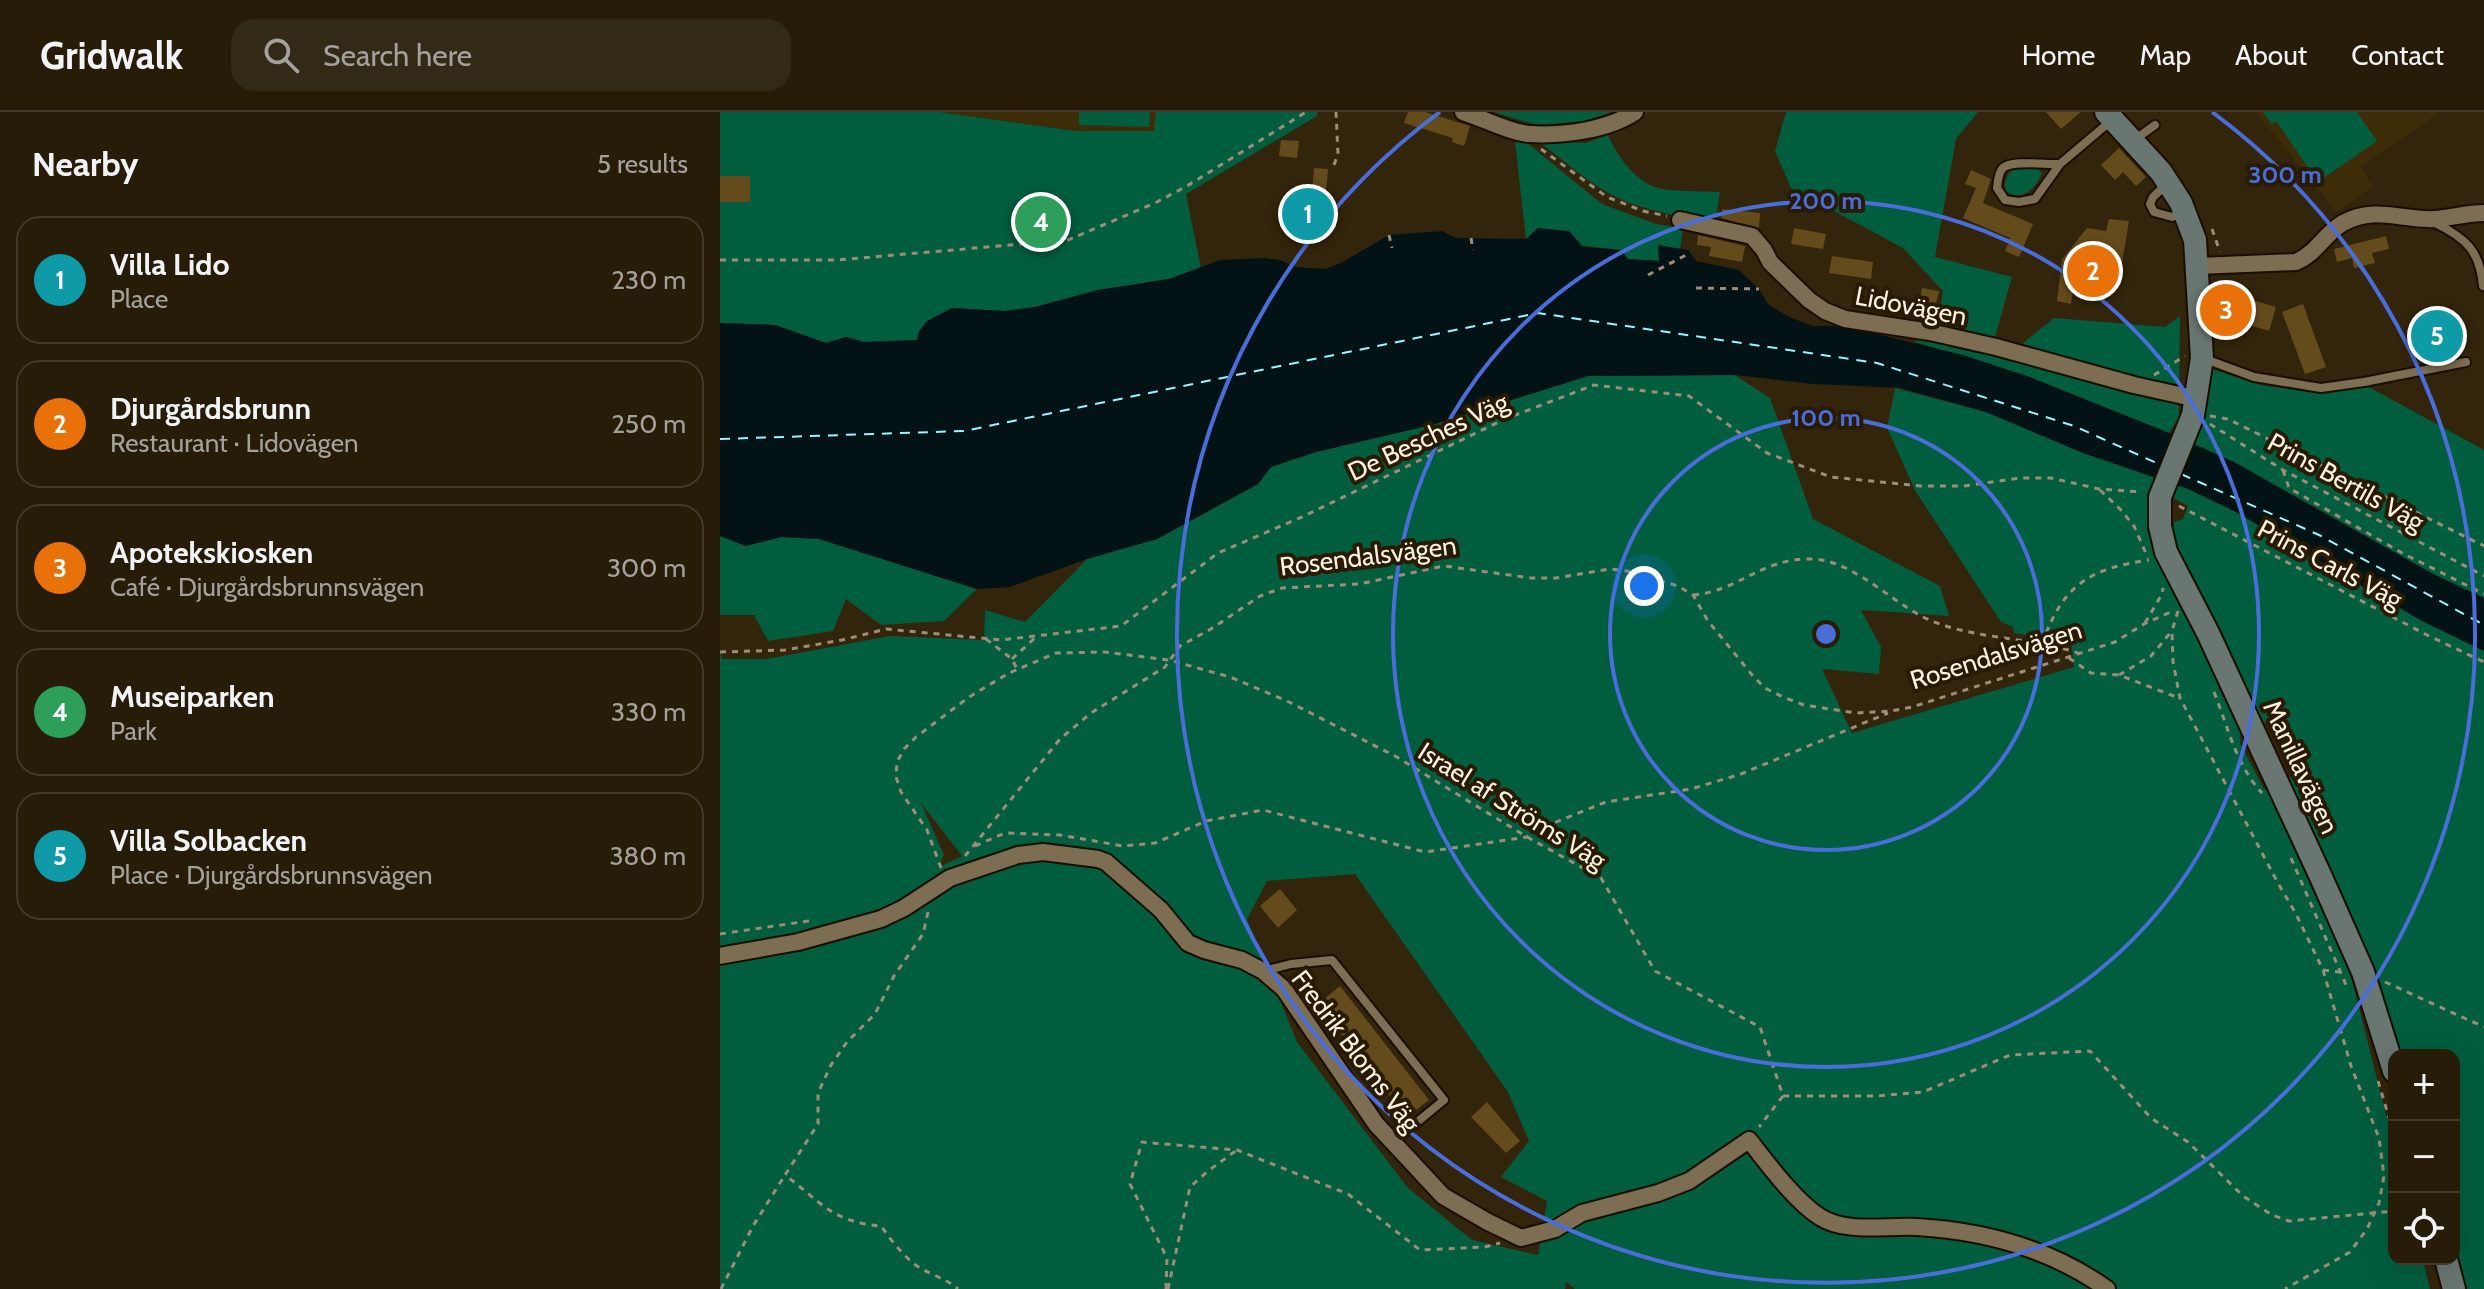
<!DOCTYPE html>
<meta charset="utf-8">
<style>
:root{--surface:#261c08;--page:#322916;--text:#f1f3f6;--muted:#a4a19c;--line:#423a29;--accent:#8c9099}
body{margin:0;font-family:Cabin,sans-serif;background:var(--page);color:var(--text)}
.controls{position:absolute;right:24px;bottom:24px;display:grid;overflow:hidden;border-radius:16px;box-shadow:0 8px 32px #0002}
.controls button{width:72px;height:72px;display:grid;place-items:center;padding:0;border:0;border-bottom:2px solid var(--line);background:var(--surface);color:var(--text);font:40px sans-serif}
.you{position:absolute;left:924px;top:474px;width:28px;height:28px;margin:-20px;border:6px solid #fff;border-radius:50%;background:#1a73e8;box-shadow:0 0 0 12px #1a73e833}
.badge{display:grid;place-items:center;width:52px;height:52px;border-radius:50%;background:var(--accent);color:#fff;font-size:26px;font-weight:700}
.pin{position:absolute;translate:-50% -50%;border:4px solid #fff;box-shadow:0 2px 8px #0006}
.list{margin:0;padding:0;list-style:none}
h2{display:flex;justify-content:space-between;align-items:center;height:104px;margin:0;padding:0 32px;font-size:34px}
h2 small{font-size:26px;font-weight:400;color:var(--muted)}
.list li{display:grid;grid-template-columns:52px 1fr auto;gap:24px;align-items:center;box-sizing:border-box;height:128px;margin:0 16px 16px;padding:0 16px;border:2px solid var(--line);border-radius:24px}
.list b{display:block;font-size:30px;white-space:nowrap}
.list p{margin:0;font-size:26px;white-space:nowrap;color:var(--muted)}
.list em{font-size:26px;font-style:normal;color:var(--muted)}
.icon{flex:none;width:44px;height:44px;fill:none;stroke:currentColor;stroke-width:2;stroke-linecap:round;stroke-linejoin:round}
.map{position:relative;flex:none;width:1764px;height:1177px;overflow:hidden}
header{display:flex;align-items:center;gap:48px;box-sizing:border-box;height:112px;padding:0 40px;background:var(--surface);border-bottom:2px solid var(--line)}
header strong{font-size:38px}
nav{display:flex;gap:44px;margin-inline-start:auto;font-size:28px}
.search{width:560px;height:72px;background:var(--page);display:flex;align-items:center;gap:20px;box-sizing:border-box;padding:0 28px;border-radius:24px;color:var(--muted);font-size:30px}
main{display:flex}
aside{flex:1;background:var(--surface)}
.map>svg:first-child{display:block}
.built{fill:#3e2c09}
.green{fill:#005d3e;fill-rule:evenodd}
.water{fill:#031315}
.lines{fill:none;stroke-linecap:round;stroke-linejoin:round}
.ferry{stroke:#96f5fe;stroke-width:2;stroke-dasharray:10 8;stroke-linecap:butt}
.building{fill:#644b1b}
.lane-casing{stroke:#1a0e00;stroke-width:12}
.street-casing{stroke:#1a0e00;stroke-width:20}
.secondary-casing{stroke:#1a0e00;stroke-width:26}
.path{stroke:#9b8f7b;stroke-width:3;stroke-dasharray:6 6;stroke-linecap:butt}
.lane{stroke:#7d6d52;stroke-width:8}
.street{stroke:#7d6d52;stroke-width:16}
.secondary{stroke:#697671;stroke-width:22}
.ring{fill:none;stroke:#496eda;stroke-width:4}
.labels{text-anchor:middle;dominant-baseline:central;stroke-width:8;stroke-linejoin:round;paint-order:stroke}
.street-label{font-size:26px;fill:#f9f0e1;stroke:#291b02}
.centre{fill:#496eda;stroke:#291b02;stroke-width:4}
.ring-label{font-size:24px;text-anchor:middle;font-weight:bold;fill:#496eda;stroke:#291b02;stroke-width:8;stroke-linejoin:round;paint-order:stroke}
</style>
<header>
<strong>Gridwalk</strong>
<div class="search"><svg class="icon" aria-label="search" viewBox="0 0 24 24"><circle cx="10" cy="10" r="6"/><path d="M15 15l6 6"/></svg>Search here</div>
<nav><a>Home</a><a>Map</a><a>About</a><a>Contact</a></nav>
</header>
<main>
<aside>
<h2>Nearby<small>5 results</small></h2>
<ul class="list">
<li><span class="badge" style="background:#0f9aa8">1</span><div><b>Villa Lido</b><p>Place</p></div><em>230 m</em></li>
<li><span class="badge" style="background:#e8710a">2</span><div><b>Djurgårdsbrunn</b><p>Restaurant · Lidovägen</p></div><em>250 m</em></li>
<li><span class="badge" style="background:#e8710a">3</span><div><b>Apotekskiosken</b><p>Café · Djurgårdsbrunnsvägen</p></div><em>300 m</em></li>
<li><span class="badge" style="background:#2e9e5b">4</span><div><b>Museiparken</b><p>Park</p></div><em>330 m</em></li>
<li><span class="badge" style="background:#0f9aa8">5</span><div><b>Villa Solbacken</b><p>Place · Djurgårdsbrunnsvägen</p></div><em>380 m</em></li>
</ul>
</aside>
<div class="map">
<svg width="1764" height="1177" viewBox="0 0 1764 1177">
<rect width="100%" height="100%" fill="#33250b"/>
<g class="built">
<polygon points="219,0 436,0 435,19 356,19"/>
<polygon points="1536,0 1720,0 1641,55 1653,75 1616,100"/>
</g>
<g class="green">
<polygon points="0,0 219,0 356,19 434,19 436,0 597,0 597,4 466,82 481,156 449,167 378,178 315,195 284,199 232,196 198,228 144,230 126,225 106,231 55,213 0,211"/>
<polygon points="359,0 430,0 429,15 359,13"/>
<polygon points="774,0 891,0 865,9 817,13"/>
<polygon points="1066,0 1258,0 1236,27 1215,145 1292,165 1275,225 1302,232 1334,206 1445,215 1460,204 1459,305 1449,321 1307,264 1195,230 1218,212 1223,179 1183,136 1071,76 1055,39"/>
<polygon points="1543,0 1637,0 1657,29 1598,70 1556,9 1552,12"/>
<path d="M888 23C896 42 914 68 935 75 948 80 984 79 1000 80L995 112C961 104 923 99 892 83 866 69 844 48 820 31L825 29 866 31Z"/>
<polygon points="795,30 806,30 882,92 936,112 963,116 960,137 939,134 939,149 908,147 901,138 806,127"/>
<path d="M1298 54H1316L1322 61C1316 76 1301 91 1286 79 1283 67 1289 60 1298 54Z"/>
<polygon points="1492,257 1541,273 1595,281 1647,274 1764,338 1764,486 1713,462 1514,350 1471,331 1486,298"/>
<path d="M1015 263 1050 286 1093 407 1220 474 1229 504 1141 498 1161 535 1159 562 1102 557 1132 621 1354 555 1351 531 1294 521 1293 515 1281 510 1196 380 1167 316 1175 276 1266 300 1363 341 1419 359 1440 368 1428 403 1427 419 1521 611 1520 631 1544 677 1552 678 1631 864 1674 1034V1147H1703L1710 1177H855L846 1170 845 1177H0V538L2 547H47L170 524 264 528 265 498 305 510 367 447 437 427 538 372 551 355 596 340 715 312 868 264ZM201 691 242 744 217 756 224 743ZM635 762 788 980 809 1029 781 1065 827 1089 818 1143 752 1128 688 1076 577 930 527 807 547 769Z"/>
<path d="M1454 372C1498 385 1536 413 1574 435 1637 472 1699 507 1764 539V1177H1742L1734 1147V943H1677L1568 671 1575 654 1558 615 1540 608 1456 441 1452 424 1454 410 1463 407 1468 394 1450 384Z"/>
<polygon points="0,424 26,434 61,425 99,427 257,477 224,509 161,513 126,487 113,519 48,529 34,503 0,503"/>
</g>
<polygon class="water" points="818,116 849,119 863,135 901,138 908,147 939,149 938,133 968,138 976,149 1019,158 1039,177 1048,192 1069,205 1093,214 1124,214 1243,243 1307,264 1449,321 1514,350 1713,462 1764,486 1764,539 1702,509 1518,401 1468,377 1363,341 1266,300 1180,276 1093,272 1015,263 868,264 715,312 596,340 551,355 538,372 437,427 367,447 290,475 257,477 99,427 61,425 26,434 0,424 0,211 55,213 106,231 126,225 144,230 197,228 199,219 207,209 232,196 284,199 315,195 378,178 449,167 500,148 544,146 560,148 576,155 605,157 621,151 669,123 722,119 736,126 806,127"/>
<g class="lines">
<g class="ferry">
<polyline points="0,327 244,319 818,201 1157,251 1354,314 1441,353"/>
<polyline points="1461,362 1599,423 1764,513"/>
</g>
</g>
<g class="building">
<polygon points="688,0 705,0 750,14 744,34 732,30 733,26 684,11"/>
<polygon points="1326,0 1361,0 1341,17"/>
<polygon points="561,28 579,29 577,46 559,44"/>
<polygon points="1399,36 1426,65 1416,74 1403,60 1395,68 1381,53"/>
<polygon points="594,56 608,57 602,126 570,123 574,80 592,81"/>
<polygon points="1251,58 1271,67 1263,91 1313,112 1299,145 1285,139 1290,126 1243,106 1256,76 1245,72"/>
<rect x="0" y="64" width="30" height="26"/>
<polygon points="1002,97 1040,101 1039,116 1001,106"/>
<polygon points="1389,107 1409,109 1401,157 1381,155 1380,164 1355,162 1351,192 1337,189 1342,147 1367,116 1386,119"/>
<polygon points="1074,116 1106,122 1103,137 1071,132"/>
<polygon points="978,123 1025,134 1022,150 989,144 991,135 977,133"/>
<polygon points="1666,124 1669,137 1652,141 1655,151 1634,156 1632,146 1617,150 1614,137"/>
<polygon points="1112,144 1153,150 1151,167 1109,161"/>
<polygon points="1202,176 1219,179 1216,192 1200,188"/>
<polygon points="1506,180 1556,195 1549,219 1499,204"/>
<polygon points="1583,192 1606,255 1585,262 1562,200"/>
<polygon points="1703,205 1740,219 1731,242 1694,228"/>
<polygon points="560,777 577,798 558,816 540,794"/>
<polygon points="620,874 709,988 687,1005 598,892"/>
<polygon points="767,990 800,1029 786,1041 751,1005"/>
</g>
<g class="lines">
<g class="lane-casing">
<g id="lane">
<polyline points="1413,29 1435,13"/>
<path d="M1340 52 1315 87 1299 90 1285 88 1277 76C1278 69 1278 62 1282 57 1290 47 1327 53 1340 52L1392 8"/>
<polyline points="1447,72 1433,85 1430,92 1434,100 1452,105 1462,101"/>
<path d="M1715 111C1746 126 1760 139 1763 174"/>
<polyline points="1485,247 1534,265 1601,276 1644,270 1746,250"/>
<polyline points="544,859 571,852 612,848 724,988 673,1030"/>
</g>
</g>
<g class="street-casing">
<g id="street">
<path d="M743 0C762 6 791 21 810 22 843 24 888 18 915 0"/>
<polyline points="960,108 1032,124 1044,138 1050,150 1089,188 1105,199 1125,207 1210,220 1276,235 1414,273 1477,287"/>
<path d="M1478 154 1576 150C1597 141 1605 121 1623 111 1655 93 1682 109 1715 107 1731 106 1747 101 1764 101"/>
<path d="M0 844 78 830 161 807 184 796 230 766 298 743 323 740 378 747 386 750 441 798 468 831 484 838 522 848 543 859 564 877 656 1012 723 1084 768 1110 801 1126 835 1117 862 1101 938 1081 969 1069 1029 1028C1047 1051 1075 1089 1100 1105 1127 1122 1166 1113 1197 1115 1265 1119 1331 1137 1387 1177"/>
</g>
</g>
<g class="secondary-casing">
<g id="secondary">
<polyline points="1386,0 1441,60 1461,91 1475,128 1482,246 1473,303 1440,385 1440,414 1446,440 1488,521 1601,765 1643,860 1674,959"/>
<polyline points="1726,1147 1734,1177"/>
</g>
</g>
<g class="path">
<polyline points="821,37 887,85 923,99 947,104"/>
<polyline points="614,53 618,42 616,0"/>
<polyline points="1492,117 1500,140"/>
<polyline points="669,123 672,136"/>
<polyline points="751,126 753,138"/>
<polyline points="0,148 117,148 348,128 435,91 467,74 586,0"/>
<polyline points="928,163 970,141"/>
<polyline points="976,176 1039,177"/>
<polyline points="1434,263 1465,244"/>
<polyline points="1490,304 1508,307 1764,434"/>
<polyline points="1490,312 1563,358 1764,464"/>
<polyline points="1563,358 1569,376 1684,442 1764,482"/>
<polyline points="1380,378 1400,397 1414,414 1428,446"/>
<polyline points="1459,394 1709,524 1764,550"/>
<path d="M973 483C1019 479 1040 447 1089 447 1129 446 1168 487 1203 505 1250 528 1308 524 1358 541"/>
<polyline points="1458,499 1452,519 1453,550 1460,586 1559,773 1575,800 1603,858 1631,954 1659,1026 1664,1064 1659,1091 1647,1117 1630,1140 1565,1177"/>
<polyline points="1425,511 1442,482 1443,476"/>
<polyline points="266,527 292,547 297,557"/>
<path d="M1322 532C1343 473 1368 457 1429 448"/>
<polyline points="0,540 65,538 122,528 166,517 281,528 401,514 498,441 582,405 785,307 874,273 969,284 1047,341 1111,365 1201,374 1244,374 1300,366 1331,366 1379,377 1422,380"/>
<polyline points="1349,546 1371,561 1399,563 1459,586"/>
<polyline points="292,547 317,524"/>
<polyline points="1399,563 1431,544 1451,520"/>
<path d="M1494 580C1508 615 1516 653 1542 681"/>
<polyline points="255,734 285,721 340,723 403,734 435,731 486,709 543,698 705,740 807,725 816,718 886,690 971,677 1021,662 1168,601"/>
<polyline points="245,744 340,627 371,601 445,555 460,534 491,517 540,484 562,476 639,472 724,454 811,466 836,466 890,457 907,459 958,474 973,483 988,509 1033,564 1045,576 1063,585 1084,593 1136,601 1171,599 1192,595 1395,530 1424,512 1455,498"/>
<polyline points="1571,746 1627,875"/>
<polyline points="221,756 207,718 181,680 176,665 177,650 184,637 196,625 249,585 289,561 336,541 384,540 449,548 510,565 567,589 675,644 807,725 881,766 935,859 1040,915 1063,984 1039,1015"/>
<path d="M208 800 203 822 174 864 155 902 127 930 111 953 98 981V1012L65 1063C101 1090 112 1110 161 1114 171 1128 183 1144 197 1154 211 1163 225 1166 238 1177"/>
<polyline points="0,822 95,808"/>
<polyline points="1603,858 1620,860"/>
<polyline points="1665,870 1764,915"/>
<polyline points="1658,969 1674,1022"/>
<polyline points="1063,984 1155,984 1203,980 1290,943 1370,939 1431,1006 1468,1030 1523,1084 1552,1103 1569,1109 1674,1099"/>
<polyline points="1,1177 33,1114 65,1063"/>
<polyline points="446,1177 447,1146 410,1072 422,1030 517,1038 628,1082 700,1138 765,1135 780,1131"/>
<polyline points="448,1177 470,1075 488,1059 517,1038"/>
</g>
<use href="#lane" class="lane"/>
<use href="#street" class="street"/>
<use href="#secondary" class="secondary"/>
</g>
<g class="ring">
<circle cx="1106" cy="522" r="216"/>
<circle cx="1106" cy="522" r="433"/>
<path d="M1492 0A649 649 0 1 1 720 0"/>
</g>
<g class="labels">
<g class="street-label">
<text transform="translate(1191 194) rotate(11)">Lidovägen</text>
<text transform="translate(708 325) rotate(-25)">De Besches Väg</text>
<text transform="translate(1626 370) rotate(29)">Prins Bertils Väg</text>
<text transform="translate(648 444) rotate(-7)">Rosendalsvägen</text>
<text transform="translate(1610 452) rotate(28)">Prins Carls Väg</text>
<text transform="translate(1276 543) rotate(-17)">Rosendalsvägen</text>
<text transform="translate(1581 655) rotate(65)">Manillavägen</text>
<text transform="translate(792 694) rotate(32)">Israel af Ströms Väg</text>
<text transform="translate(636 939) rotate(53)">Fredrik Bloms Väg</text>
</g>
</g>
<circle cx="1106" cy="522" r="12" class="centre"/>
<g class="ring-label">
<text x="1565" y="71">300 m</text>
<text x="1106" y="97">200 m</text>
<text x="1106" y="314">100 m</text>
</g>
</svg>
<div class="controls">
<button>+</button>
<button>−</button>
<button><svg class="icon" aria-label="locate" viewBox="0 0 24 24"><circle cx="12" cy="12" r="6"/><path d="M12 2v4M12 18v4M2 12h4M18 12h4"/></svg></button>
</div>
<div class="you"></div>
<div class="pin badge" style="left:588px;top:102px;background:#0f9aa8">1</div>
<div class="pin badge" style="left:1373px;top:159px;background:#e8710a">2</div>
<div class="pin badge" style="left:1506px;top:198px;background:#e8710a">3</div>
<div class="pin badge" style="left:321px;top:110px;background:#2e9e5b">4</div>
<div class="pin badge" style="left:1717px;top:224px;background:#0f9aa8">5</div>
</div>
</main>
